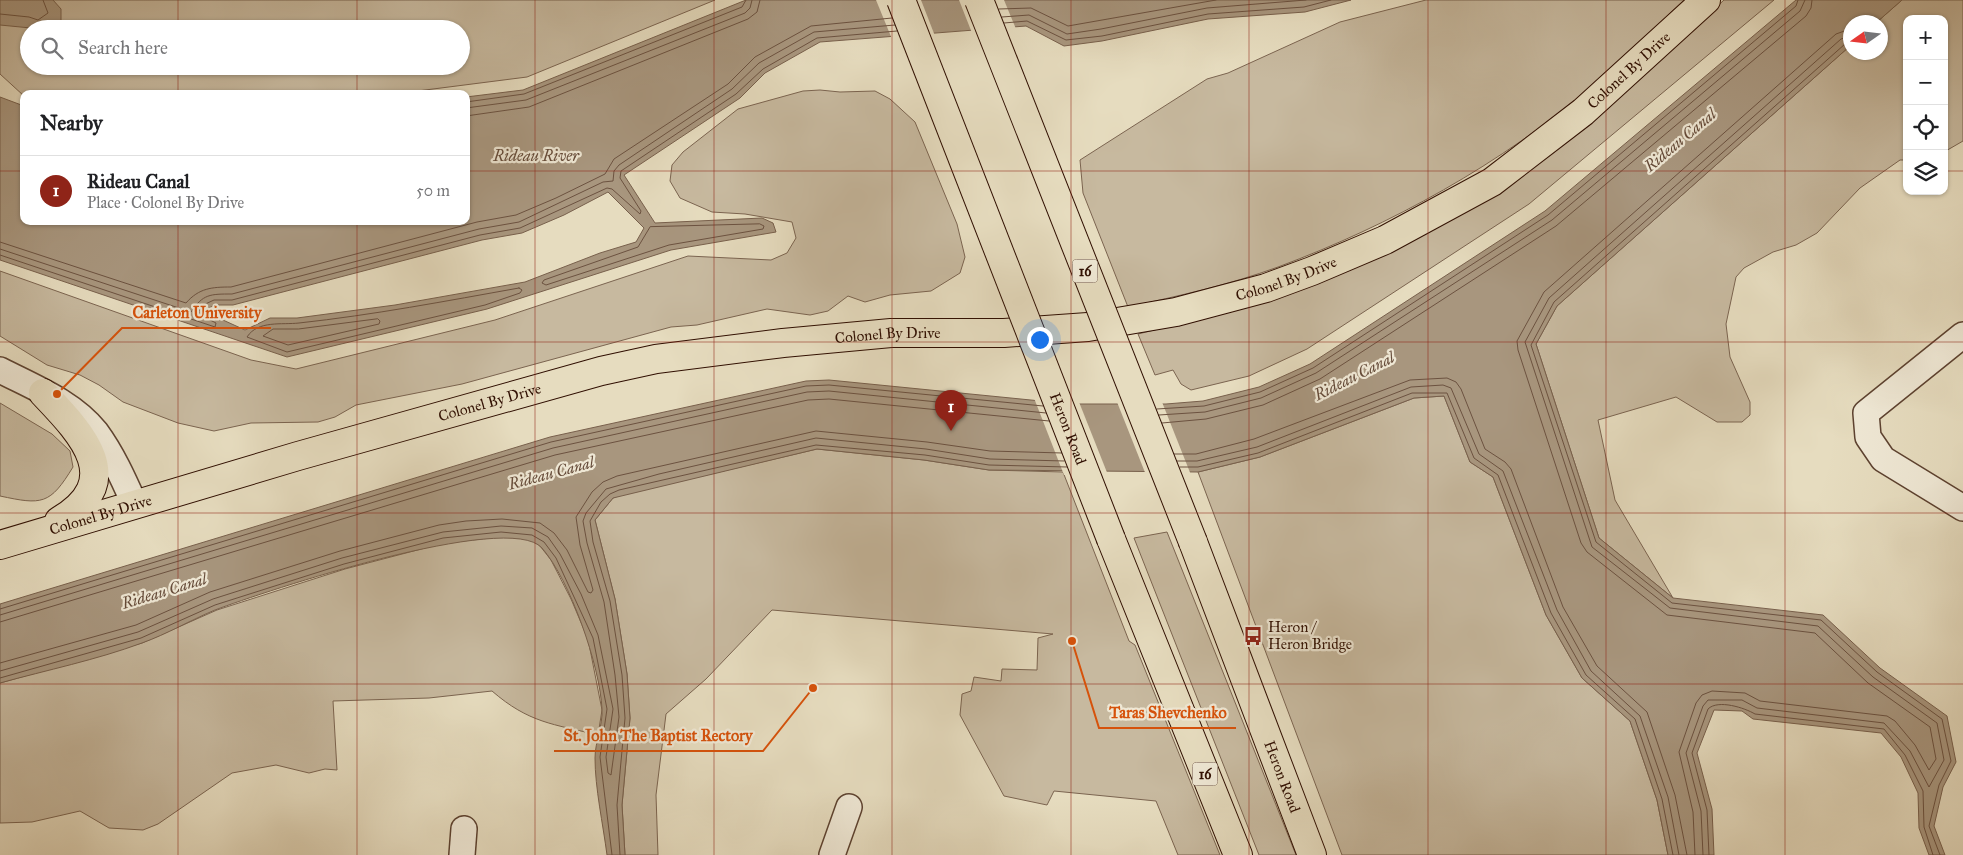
<!DOCTYPE html>
<meta charset="utf-8">
<style>
:root{--surface:#fff;--page:#f2f2f2;--text:#202124;--muted:#757577;--line:#e0e0e0;--accent:#8f2418}
body{margin:0;font-family:"IM FELL Great Primer",serif;background:var(--page);color:var(--text)}
.controls{position:absolute;right:15px;top:15px;display:grid;overflow:hidden;border-radius:10px;box-shadow:0 1px 4px #0004}
.controls button{width:45px;height:45px;display:grid;place-items:center;padding:0;border:0;border-bottom:1px solid var(--line);background:var(--surface);color:var(--text);font:25px sans-serif}
.compass{position:absolute;left:1843px;top:15px;width:45px;height:45px;border-radius:50%;background:var(--surface);box-shadow:0 1px 4px #0004;rotate:256deg}
.you{position:absolute;left:1039px;top:339px;width:18px;height:18px;margin:-12px;border:4px solid #fff;border-radius:50%;background:#1a73e8;box-shadow:0 0 0 8px #1a73e833}
.badge{display:grid;place-items:center;width:32px;height:32px;border-radius:50%;background:var(--accent);color:#fff;font-size:16px;font-weight:700}
.pin{position:absolute;translate:-50% -41px;filter:drop-shadow(0 1px 2px #0008)}
.pin::after{content:'';position:absolute;top:26px;width:18px;height:15px;background:inherit;clip-path:polygon(0 0,100% 0,50% 100%)}
.list{margin:0;padding:0;list-style:none}
h2{display:flex;justify-content:space-between;align-items:center;height:65px;margin:0;padding:0 20px;font-size:21px}
h2 small{font-size:16px;font-weight:400;color:var(--muted)}
.list li{display:grid;grid-template-columns:32px 1fr auto;gap:15px;align-items:center;box-sizing:border-box;height:70px;padding:0 20px;border-top:1px solid var(--line)}
.list b{display:block;font-size:19px;white-space:nowrap}
.list p{margin:0;font-size:16px;white-space:nowrap;color:var(--muted)}
.list em{font-size:16px;font-style:normal;color:var(--muted)}
.icon{flex:none;width:28px;height:28px;fill:none;stroke:currentColor;stroke-width:2;stroke-linecap:round;stroke-linejoin:round}
.map{position:relative;flex:none;width:1963px;height:855px;overflow:hidden}
.search{position:absolute;background:var(--surface);box-shadow:0 1px 4px #0004;left:20px;top:20px;width:450px;height:55px;display:flex;align-items:center;gap:12px;box-sizing:border-box;padding:0 18px;border-radius:28px;color:var(--muted);font-size:19px}
.panel{position:absolute;background:var(--surface);box-shadow:0 1px 4px #0004;left:20px;top:90px;width:450px;height:135px;border-radius:10px}
.map>svg:first-child{display:block}
.green{fill:#c7b99f;stroke:#7b6450;fill-rule:evenodd}
.water{fill:#a8967e;stroke:#78604c;fill-rule:evenodd}
.pier{fill:#e6dcbf}
.lines{fill:none;stroke-linecap:round;stroke-linejoin:round}
.shore{stroke:#6c5240;stroke-width:1}
.minor-casing{stroke:#5d4230;stroke-width:28}
.major-casing{stroke:#2f0e01;stroke-width:30}
.minor{stroke:#efe8d5;stroke-width:25}
.major{stroke:#e6dcbf;stroke-width:28}
.major-bridge-casing{stroke:#2f0e01;stroke-width:30;stroke-linecap:butt}
.major-bridge{stroke:#e6dcbf;stroke-width:28}
.grid{fill:none;stroke:#8f2418;stroke-width:1;stroke-opacity:0.55}
.labels{text-anchor:middle;dominant-baseline:central;stroke-width:4.5;stroke-linejoin:round;paint-order:stroke}
.shield{fill:#efe8d5;stroke:#694f41;stroke-width:1}
.shield-label{font-size:14px;font-weight:bold;fill:#2f0e01}
.street-label{font-size:15px;fill:#2f0e01;stroke:#efe8d5}
.poi-label{font-size:15px;fill:#2f0e01;stroke:#efe8d5;text-anchor:start}
.water-label{font-size:16px;font-style:italic;fill:#654b39;stroke:#efe8d5}
.leader{fill:none;stroke:#d6520b;stroke-width:2}
.callout-dot{fill:#d6520b;stroke:#efe8d5;stroke-width:2}
.callout-label{font-size:16px;text-anchor:middle;font-weight:bold;fill:#d6520b;stroke:#efe8d5;stroke-width:4.5;stroke-linejoin:round;paint-order:stroke}
</style>
<div class="map">
<svg width="1963" height="855" viewBox="0 0 1963 855">
<rect width="100%" height="100%" fill="#e6dcbf"/>
<filter id="stains"><feTurbulence type="fractalNoise" baseFrequency=".004" numOctaves="4"/><feColorMatrix values="0 0 0 0 .2 0 0 0 0 .09 0 0 0 0 .02 0 0 0 .5 -.17"/></filter>
<radialGradient id="worn" r=".72"><stop offset=".6" stop-color="#630" stop-opacity="0"/><stop offset="1" stop-color="#630" stop-opacity=".3"/></radialGradient>
<g class="green">
<path d="M0 0H715L527 77 394 94H24V96L0 74ZM29 29H461V66H29Z"/>
<path d="M1426 0H1684C1654 28 1625 59 1594 85 1501 164 1391 225 1278 267 1229 285 1178 296 1128 307L1083 193 1080 160 1207 79 1228 73 1340 22Z"/>
<polygon points="1724,0 1774,0 1529,204 1307,349 1249,376 1191,390 1181,384 1173,370 1155,375 1138,334 1207,317 1526,172 1604,112"/>
<polygon points="1902,0 1963,0 1963,141 1944,152 1944,19 1907,19 1907,160 1900,160 1860,188 1817,233 1796,245 1773,252 1744,268 1736,277 1726,324 1730,357 1750,402 1750,415 1742,422 1717,422 1676,397 1598,420 1615,500 1673,598 1599,538 1536,344 1557,306 1850,46 1850,52 1880,52 1880,22 1877,22"/>
<polygon points="820,90 840,92 875,91 890,99 915,122 957,224 965,257 960,273 931,291 890,295 865,302 848,296 828,311 810,315 767,309 697,325 671,327 462,384 356,405 335,417 318,422 251,423 214,431 178,423 123,402 99,385 80,375 47,365 0,336 0,271 251,360 296,369 495,320 688,256 771,260 787,253 796,238 792,222 745,214 712,212 680,198 670,181 672,165 683,152 738,109 803,91"/>
<polygon points="1444,396 1470,462 1493,477 1546,615 1582,678 1630,721 1657,800 1668,855 1342,855 1198,472 1260,457 1414,398"/>
<path d="M0 403 52 434 70 451 73 467C50 505 42 505 0 496Z"/>
<polygon points="817,449 924,460 989,470 1063,472 1129,641 1135,645 1220,855 1178,855 1156,801 1054,791 1047,805 1004,796 960,715 962,694 971,691 974,677 1001,681 1002,669 1037,670 1038,638 1053,634 772,610 706,679 666,714 656,795 658,855 625,855 622,805 630,718 627,674 615,599 595,520 613,498 621,495"/>
<polygon points="1167,532 1296,855 1259,855 1134,538"/>
<path d="M501 537 530 539 540 546 551 560 571 599 588 639 602 710 598 735C553 724 529 723 492 691L429 698 333 701 337 770 325 769 309 773 276 765 232 773 158 824 143 830 109 828 80 811 32 822 0 823V683L142 643 217 610 345 569 444 543Z"/>
</g>
<g class="water">
<polygon points="0,0 53,0 61,9 61,22 41,29 0,25"/>
<path d="M746 0H1351L1305 12 1208 19 1102 41 1064 46 1026 26 820 42 765 73 740 98 624 175 655 223 762 218 773 223 776 232 671 250 487 309 287 357 0 260V97L24 106V221H466V97L523 90ZM608 192 644 228 636 242 600 253 525 282 395 305 297 318H270L245 330 203 311 215 305H233L482 240 522 233 564 215Z"/>
<path d="M1796 0H1902L1877 22H1850V46L1557 306 1536 344 1599 538 1673 598 1823 615 1880 668 1947 716 1956 762 1943 787 1934 826 1945 855H1929L1919 828 1918 793 1901 757 1881 733 1753 719 1742 711 1714 710 1697 753 1712 809 1714 855H1668L1657 800 1630 721 1582 678 1546 615 1493 477 1470 462 1444 396 1414 398 1260 457 1198 472 989 470 924 460 817 449 613 498 595 520 615 599 627 674 630 718 622 805 625 855H607C603 824 595 788 595 758 595 742 603 725 602 709 600 666 570 580 542 548 508 510 263 592 215 610 191 620 167 634 142 643 96 660 47 670 0 683V604L550 437 806 381 829 380 1071 404H1166L1203 401 1259 387 1310 364 1545 211Z"/>
</g>
<g class="pier">
<polygon points="876,0 921,0 935,36 892,39"/>
<polygon points="959,0 1004,0 1016,29 972,33"/>
<polygon points="1034,398 1079,402 1108,475 1064,475"/>
<polygon points="1117,402 1162,402 1191,475 1146,475"/>
</g>
<g class="lines">
<g class="shore">
<polyline points="999,9 1031,8 1068,26 1216,0"/>
<polyline points="0,14 29,17 38,20 48,13 43,0"/>
<polyline points="1002,17 1029,15 1067,34 1101,29 1207,8 1306,0"/>
<polyline points="1004,23 1027,21 1066,40 1102,36 1208,14 1304,7 1331,0"/>
<polyline points="1850,43 1845,44 1554,302 1531,345 1596,542 1672,603 1821,620 1877,672 1942,719 1951,761 1939,785 1929,826 1940,855"/>
<polyline points="466,102 524,94 742,7 746,0"/>
<polyline points="466,108 526,100 745,13 750,8 752,0"/>
<polyline points="466,116 529,107 748,19 757,12 760,0"/>
<polygon points="760,224 764,226 763,229 669,245 546,285 542,283 544,280 638,247 650,227"/>
<path d="M0 242 186 303C199 288 212 287 231 287L477 222 516 215 556 198 605 174 614 159 728 84 755 57 811 26 892 18"/>
<path d="M0 249 191 312C203 294 210 294 232 294L479 229 519 222 603 182 613 181 614 171 619 165 732 89 759 63 814 32 895 25"/>
<polyline points="0,255 215,327 216,323 202,316 199,312 201,306 214,300 232,300 480,235 520,228 607,188 612,189 640,214 641,211 620,178 621,171 736,94 763,69 817,38 897,31"/>
<path d="M519 288 522 290 520 293 485 305 287 352 247 337C258 320 282 325 299 323 373 315 446 301 519 288Z"/>
<polygon points="378,319 380,321 379,324 288,345 263,336 273,329 298,329"/>
<polyline points="1157,409 1204,406 1260,392 1313,368 1548,215 1796,6 1798,0"/>
<polyline points="1159,415 1205,412 1261,398 1316,373 1552,220 1800,11 1805,0"/>
<polyline points="1162,423 1206,419 1263,405 1320,379 1556,226 1806,16 1811,8 1812,0"/>
<polyline points="1174,454 1196,454 1254,439 1410,380 1447,378 1456,382 1461,389 1485,449 1505,462 1511,469 1563,607 1597,666 1647,712 1675,795 1687,855"/>
<polyline points="1177,461 1197,461 1257,447 1411,387 1443,385 1451,388 1479,454 1503,471 1557,610 1591,671 1640,716 1668,797 1679,855"/>
<polyline points="1180,467 1198,467 1258,453 1412,393 1447,393 1474,458 1498,475 1551,613 1586,675 1635,719 1662,799 1673,855"/>
<polyline points="0,609 551,442 806,386 829,385 1043,406"/>
<polyline points="0,615 553,448 807,392 829,391 1046,413"/>
<polyline points="0,622 555,455 808,400 829,399 1049,421"/>
<polyline points="0,663 136,625 210,592 340,551 439,525 466,521 502,519 540,523 554,533 567,550 588,592 591,593 593,590 580,545 576,517 592,492 603,482 617,476 816,431 927,442 990,451 1062,453"/>
<polyline points="0,671 138,632 213,599 342,558 443,532 501,526 532,528 548,537 560,554 581,594 598,635 613,709 606,757 608,773 611,775 619,717 615,675 604,602 587,543 583,521 586,513 606,489 659,474 816,438 926,449 990,459 1064,461"/>
<polyline points="0,678 141,638 215,605 344,564 443,538 501,532 532,535 544,542 556,558 593,638 607,709 600,757 612,855"/>
<polyline points="620,855 617,805 625,718 622,675 610,601 593,542 590,521 601,502 610,494 619,490 816,445 925,455 989,465 1067,467"/>
<polyline points="1695,855 1693,812 1679,752 1696,703 1702,695 1712,691 1745,693 1760,701 1887,716 1895,721 1915,745 1929,770 1936,759 1930,727 1868,683 1815,633 1667,615 1587,552 1581,543 1518,350 1517,341 1544,292 1836,34 1850,29"/>
<polyline points="1703,855 1701,811 1686,753 1703,706 1708,700 1742,700 1757,708 1884,723 1910,751 1929,787 1944,760 1937,723 1873,677 1818,626 1670,608 1592,547 1525,342 1549,298 1841,39 1850,36"/>
<path d="M1709 855 1707 810 1692 753 1708 709C1718 699 1745 708 1755 714L1884 729 1905 755 1923 791 1924 827 1933 855"/>
</g>
<g class="minor-casing">
<g id="minor">
<polyline points="1963,335 1866,413 1868,437 1883,459 1963,508"/>
<path d="M0 370C33 387 72 402 96 432 112 454 123 478 134 503"/>
<polyline points="462,855 464,829"/>
<polyline points="832,855 849,807"/>
</g>
</g>
<g class="major-casing">
<g id="major">
<path d="M43 393C81 433 128 480 59 521"/>
<polyline points="1111,539 1238,855"/>
<path id="s1" d="M1193 542 1312 855"/>
<path id="s2" d="M0 545 298 456 601 371 656 359 783 343 891 333H1004L1088 327 1176 312 1266 288 1312 271 1385 240 1492 182 1583 112 1706 0"/>
</g>
</g>
<use href="#minor" class="minor"/>
<use href="#major" class="major"/>
<g class="major-bridge-casing">
<g id="major-bridge">
<path id="s3" d="M901 0 1111 539"/>
<polyline points="979,0 1193,542"/>
</g>
</g>
<use href="#major-bridge" class="major-bridge"/>
</g>
<path class="grid" d="M178 0V29M357 0V29M535 0V855M714 0V855M892 0V855M1071 0V855M1249 0V855M1428 0V855M1606 0V855M1785 0V855M178 66V94M357 66V94M0 171H24M466 171H1907M1944 171H1963M178 221V855M357 221V855M0 342H1963M0 513H1963M0 684H1963"/>
<defs>
<g id="bus-bare" transform="scale(1.5)"><path d="M-5-6H5V4H4V6H2V4H-2V6H-4V4H-5ZM-3.5-4V0h7V-4ZM-3.5 1.2v1.5H-2V1.2ZM2 1.2v1.5H3.5V1.2Z" fill="#8f2418" stroke="#efe8d5" stroke-width="2.5" paint-order="stroke"/></g>
</defs>
<g fill-rule="evenodd">
<use href="#bus-bare" x="1253" y="636"/>
</g>
<g class="labels">
<g class="shield">
<rect x="1072.5" y="259.5" width="25" height="23" rx="4"/>
<rect x="1192.5" y="762.5" width="25" height="23" rx="4"/>
</g>
<g class="shield-label">
<text x="1085" y="271">16</text>
<text x="1205" y="774">16</text>
</g>
<g class="street-label">
<text stroke="none"><textPath href="#s2" startOffset="1725">Colonel By Drive</textPath></text>
<text stroke="none"><textPath href="#s2" startOffset="1320">Colonel By Drive</textPath></text>
<text stroke="none"><textPath href="#s2" startOffset="915">Colonel By Drive</textPath></text>
<text stroke="none"><textPath href="#s2" startOffset="510">Colonel By Drive</textPath></text>
<text stroke="none"><textPath href="#s3" startOffset="460">Heron Road</textPath></text>
<text stroke="none"><textPath href="#s2" startOffset="105">Colonel By Drive</textPath></text>
<text stroke="none"><textPath href="#s1" startOffset="251">Heron Road</textPath></text>
</g>
<g class="poi-label">
<text x="1268" y="627">Heron /<tspan x="1268" dy="17">Heron Bridge</tspan></text>
</g>
<g class="water-label">
<text transform="translate(1680 140) rotate(-40)">Rideau Canal</text>
<text x="536" y="155">Rideau River</text>
<text transform="translate(1354 376) rotate(-27)">Rideau Canal</text>
<text transform="translate(551 473) rotate(-15)">Rideau Canal</text>
<text transform="translate(164 591) rotate(-17)">Rideau Canal</text>
</g>
</g>
<path class="leader" d="M57 394L122 328H271M1072 641L1099 728H1236M813 688L763 751H554"/>
<g class="callout-dot">
<circle cx="57" cy="394" r="5"/>
<circle cx="1072" cy="641" r="5"/>
<circle cx="813" cy="688" r="5"/>
</g>
<g class="callout-label">
<text x="197" y="318">Carleton University</text>
<text x="1168" y="718">Taras Shevchenko</text>
<text x="658" y="741">St. John The Baptist Rectory</text>
</g>
<rect width="100%" height="100%" filter="url(#stains)"/>
<rect width="100%" height="100%" fill="url(#worn)"/>
</svg>
<div class="controls">
<button>+</button>
<button>−</button>
<button><svg class="icon" aria-label="locate" viewBox="0 0 24 24"><circle cx="12" cy="12" r="6"/><path d="M12 2v4M12 18v4M2 12h4M18 12h4"/></svg></button>
<button><svg class="icon" aria-label="layers" viewBox="0 0 24 24"><path d="M12 4l9 5-9 5-9-5zM3 14l9 5 9-5"/></svg></button>
</div>
<svg class="compass" viewBox="-18 -18 36 36"><path d="M0-13l5 13h-10z" fill="#e53935"/><path d="M0 13l5-13h-10z" fill="#757577"/></svg>
<div class="you"></div>
<div class="pin badge" style="left:951px;top:431px">1</div>
<div class="search"><svg class="icon" aria-label="search" viewBox="0 0 24 24"><circle cx="10" cy="10" r="6"/><path d="M15 15l6 6"/></svg>Search here</div>
<section class="panel">
<h2>Nearby<small></small></h2>
<ul class="list">
<li><span class="badge">1</span><div><b>Rideau Canal</b><p>Place · Colonel By Drive</p></div><em>50 m</em></li>
</ul>
</section>
</div>
